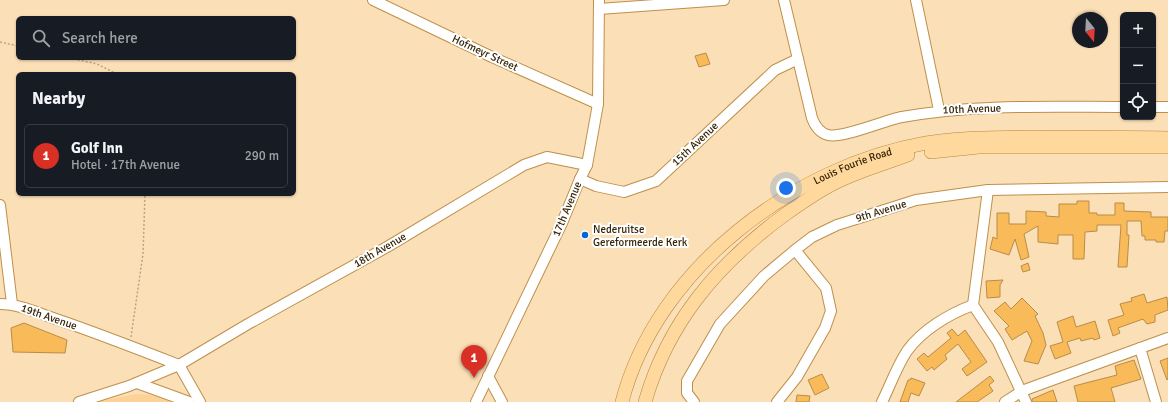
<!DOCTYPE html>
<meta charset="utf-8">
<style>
:root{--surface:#171b24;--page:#242831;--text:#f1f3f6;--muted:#9ea1a6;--line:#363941;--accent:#d93025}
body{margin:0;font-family:Signika,sans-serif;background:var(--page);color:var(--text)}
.controls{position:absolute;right:12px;top:12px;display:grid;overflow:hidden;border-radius:6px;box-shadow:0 1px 3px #0004}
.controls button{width:36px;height:36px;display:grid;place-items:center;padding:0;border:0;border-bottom:1px solid var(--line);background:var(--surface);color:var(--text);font:20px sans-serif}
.compass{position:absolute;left:1072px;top:12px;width:36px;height:36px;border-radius:50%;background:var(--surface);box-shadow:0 1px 3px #0004;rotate:162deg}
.you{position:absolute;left:786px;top:188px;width:14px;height:14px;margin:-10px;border:3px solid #fff;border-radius:50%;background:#1a73e8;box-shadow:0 0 0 6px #1a73e833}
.badge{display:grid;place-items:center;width:26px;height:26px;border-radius:50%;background:var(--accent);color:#fff;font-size:13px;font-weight:700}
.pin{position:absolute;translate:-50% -33px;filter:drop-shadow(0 1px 2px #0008)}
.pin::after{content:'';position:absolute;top:21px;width:14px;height:12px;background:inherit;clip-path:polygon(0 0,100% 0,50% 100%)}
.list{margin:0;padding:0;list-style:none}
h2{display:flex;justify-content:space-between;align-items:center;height:52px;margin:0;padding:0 16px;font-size:17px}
h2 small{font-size:13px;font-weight:400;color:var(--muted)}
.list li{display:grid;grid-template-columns:26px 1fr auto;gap:12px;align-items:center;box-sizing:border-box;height:64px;margin:0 8px 8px;padding:0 8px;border:1px solid var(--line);border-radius:6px}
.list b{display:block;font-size:15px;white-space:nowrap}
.list p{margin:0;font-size:13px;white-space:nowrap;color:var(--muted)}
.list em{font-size:13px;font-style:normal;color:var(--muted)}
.icon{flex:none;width:22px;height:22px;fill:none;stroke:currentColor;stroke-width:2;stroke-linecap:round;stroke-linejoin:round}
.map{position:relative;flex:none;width:1168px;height:402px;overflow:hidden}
.search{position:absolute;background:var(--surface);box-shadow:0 1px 3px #0004;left:16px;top:16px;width:280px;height:44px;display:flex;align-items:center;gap:10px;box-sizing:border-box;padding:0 14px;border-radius:6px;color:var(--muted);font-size:15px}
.panel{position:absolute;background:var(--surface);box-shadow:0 1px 3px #0004;left:16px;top:72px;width:280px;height:124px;border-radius:6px}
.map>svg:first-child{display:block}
.built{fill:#fcd296}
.building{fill:#f9bb59;stroke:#b98c47}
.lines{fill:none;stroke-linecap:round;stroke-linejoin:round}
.minor-casing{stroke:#bd904a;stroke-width:12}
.major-casing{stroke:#b8883e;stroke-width:14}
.path{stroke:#bda47f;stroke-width:1.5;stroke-dasharray:2 2;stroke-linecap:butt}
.minor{stroke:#fff;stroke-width:10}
.major{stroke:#fed89d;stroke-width:13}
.poi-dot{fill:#0568d0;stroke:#fff;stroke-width:1.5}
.labels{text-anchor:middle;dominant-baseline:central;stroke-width:4;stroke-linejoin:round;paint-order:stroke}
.street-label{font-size:11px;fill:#372507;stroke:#fff}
.poi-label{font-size:11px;fill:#372507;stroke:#fff;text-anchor:start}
</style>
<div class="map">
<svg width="1168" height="402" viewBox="0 0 1168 402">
<rect width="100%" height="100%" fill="#fbdfb6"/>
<polygon class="built" points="136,394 151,395 175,402 95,402"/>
<g class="building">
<polygon points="706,53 710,64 699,67 695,56"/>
<polygon points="1077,201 1089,201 1089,213 1097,213 1097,215 1115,215 1115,203 1124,203 1124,211 1151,212 1151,217 1168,217 1168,231 1165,231 1164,242 1156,242 1156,240 1145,240 1145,236 1142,236 1141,221 1127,221 1127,235 1129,235 1127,267 1118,267 1121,225 1097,225 1097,231 1085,232 1084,259 1073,259 1073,235 1058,235 1058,244 1038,242 1038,226 1024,234 1029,257 1021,260 1015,239 1009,255 990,249 993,237 997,239 997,213 1009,213 1009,224 1026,224 1026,211 1046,212 1046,216 1059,217 1059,204 1077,204"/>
<polygon points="1028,263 1030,270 1023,272 1021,266"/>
<polygon points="1003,280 1000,285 1000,297 987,298 986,281"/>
<polygon points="1144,294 1147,303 1167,297 1168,310 1155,315 1155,322 1147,324 1143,319 1118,328 1120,333 1113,336 1108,320 1124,315 1120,304 1132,301 1131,298"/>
<polygon points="1022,298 1038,314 1035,316 1043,333 1046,345 1038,364 1024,361 1032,341 1027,331 1012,340 1005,329 1009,326 994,311 1005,302 1011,309"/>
<polygon points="1073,316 1076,327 1095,321 1100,338 1094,340 1093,338 1081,341 1080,338 1067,342 1071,353 1055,359 1050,346 1063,342 1057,322"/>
<polygon points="24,323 67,340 65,353 13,352 11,328"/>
<polygon points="952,329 958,336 965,330 987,362 967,376 962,369 971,362 958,344 945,355 947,359 934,370 932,367 927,371 917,359 924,353 928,357 951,338 947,333"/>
<polygon points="1168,358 1168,379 1167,380 1160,361"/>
<polygon points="1134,360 1141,379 1111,388 1115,402 1078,402 1074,386 1117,375 1115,366"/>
<polygon points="822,374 829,388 815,395 808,380"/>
<polygon points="990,376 994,381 989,385 993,391 977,402 956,402"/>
<polygon points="911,378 925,383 919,396 911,393 908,402 900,402 908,380 910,380"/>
<polygon points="1053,390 1057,402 1032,402 1032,399"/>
<polygon points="797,395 810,396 809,402 796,402"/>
</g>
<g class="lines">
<g class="minor-casing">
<g id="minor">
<polyline points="373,0 492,57 598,104"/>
<path d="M784 0 812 118C815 126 820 133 828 135 842 139 885 120 902 117 974 104 1049 107 1123 107"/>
<polyline points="916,0 939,110"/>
<polyline points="599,9 724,0"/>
<polyline points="1153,107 1168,107"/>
<polyline points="580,179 596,186 624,192 656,181 775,70 798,59"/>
<polyline points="988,190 973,305 998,342 1026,402"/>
<polyline points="0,205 12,304"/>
<path d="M0 304C19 304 38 313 56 319 97 333 138 349 179 365"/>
<polyline points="1140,348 1156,402"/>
<polyline points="179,365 200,402"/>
<polyline points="488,376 502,402"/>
<polyline points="137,383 189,402"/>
<polyline points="79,402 129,386 179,365 248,324 387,247 524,165 547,157 587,165"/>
<polyline points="476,402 562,223 580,179 587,165 598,104 599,0"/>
<polyline points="694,402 687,393 687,381 720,324 764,276 795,250 812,237 837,225 916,200 988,190 1168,187"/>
<polyline points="777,402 797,377 825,328 831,311 826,288 795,250"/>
<path d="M882 402C890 386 897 366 907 351 922 330 949 314 973 305"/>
<polyline points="1005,402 1022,391 1041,384 1168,338"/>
</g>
</g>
<g class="major-casing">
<g id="major">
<polyline points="931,152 979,147 1168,147"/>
<path id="s1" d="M622 402C656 269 794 166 926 143 960 137 994 138 1028 137 1075 137 1121 137 1168 138"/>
<path d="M645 402C668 322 717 265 783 216 800 204 818 191 837 182 859 171 884 164 908 155"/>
</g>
</g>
<g class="path">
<polyline points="0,42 18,46"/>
<polyline points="70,58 97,64 117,74"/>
<polyline points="131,337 143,254 145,194"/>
</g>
<use href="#minor" class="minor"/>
<use href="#major" class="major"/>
</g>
<circle class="poi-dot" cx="585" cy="235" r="4"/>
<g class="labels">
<g class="street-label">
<text transform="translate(485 53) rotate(25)">Hofmeyr Street</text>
<text transform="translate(972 109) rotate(-2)">10th Avenue</text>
<text transform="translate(695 144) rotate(-43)">15th Avenue</text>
<text stroke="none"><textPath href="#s1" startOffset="343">Louis Fourie Road</textPath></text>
<text transform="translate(567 209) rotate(-67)">17th Avenue</text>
<text transform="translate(881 211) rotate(-17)">9th Avenue</text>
<text transform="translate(380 250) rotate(-30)">18th Avenue</text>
<text transform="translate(49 317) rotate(19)">19th Avenue</text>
</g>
<g class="poi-label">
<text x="593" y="229">Nederuitse<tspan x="593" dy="13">Gereformeerde Kerk</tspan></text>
</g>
</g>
</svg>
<div class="controls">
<button>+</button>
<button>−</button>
<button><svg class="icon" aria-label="locate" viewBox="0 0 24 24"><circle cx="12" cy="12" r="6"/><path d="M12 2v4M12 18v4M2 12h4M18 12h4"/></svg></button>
</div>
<svg class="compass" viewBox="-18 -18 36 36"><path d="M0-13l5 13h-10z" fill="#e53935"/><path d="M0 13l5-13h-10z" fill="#9ea1a6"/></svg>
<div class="you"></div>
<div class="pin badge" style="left:474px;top:378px">1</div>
<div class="search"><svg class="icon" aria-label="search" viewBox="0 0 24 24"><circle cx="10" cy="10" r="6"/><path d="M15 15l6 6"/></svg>Search here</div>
<section class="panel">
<h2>Nearby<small></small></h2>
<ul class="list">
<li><span class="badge">1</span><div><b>Golf Inn</b><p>Hotel · 17th Avenue</p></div><em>290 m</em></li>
</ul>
</section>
</div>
